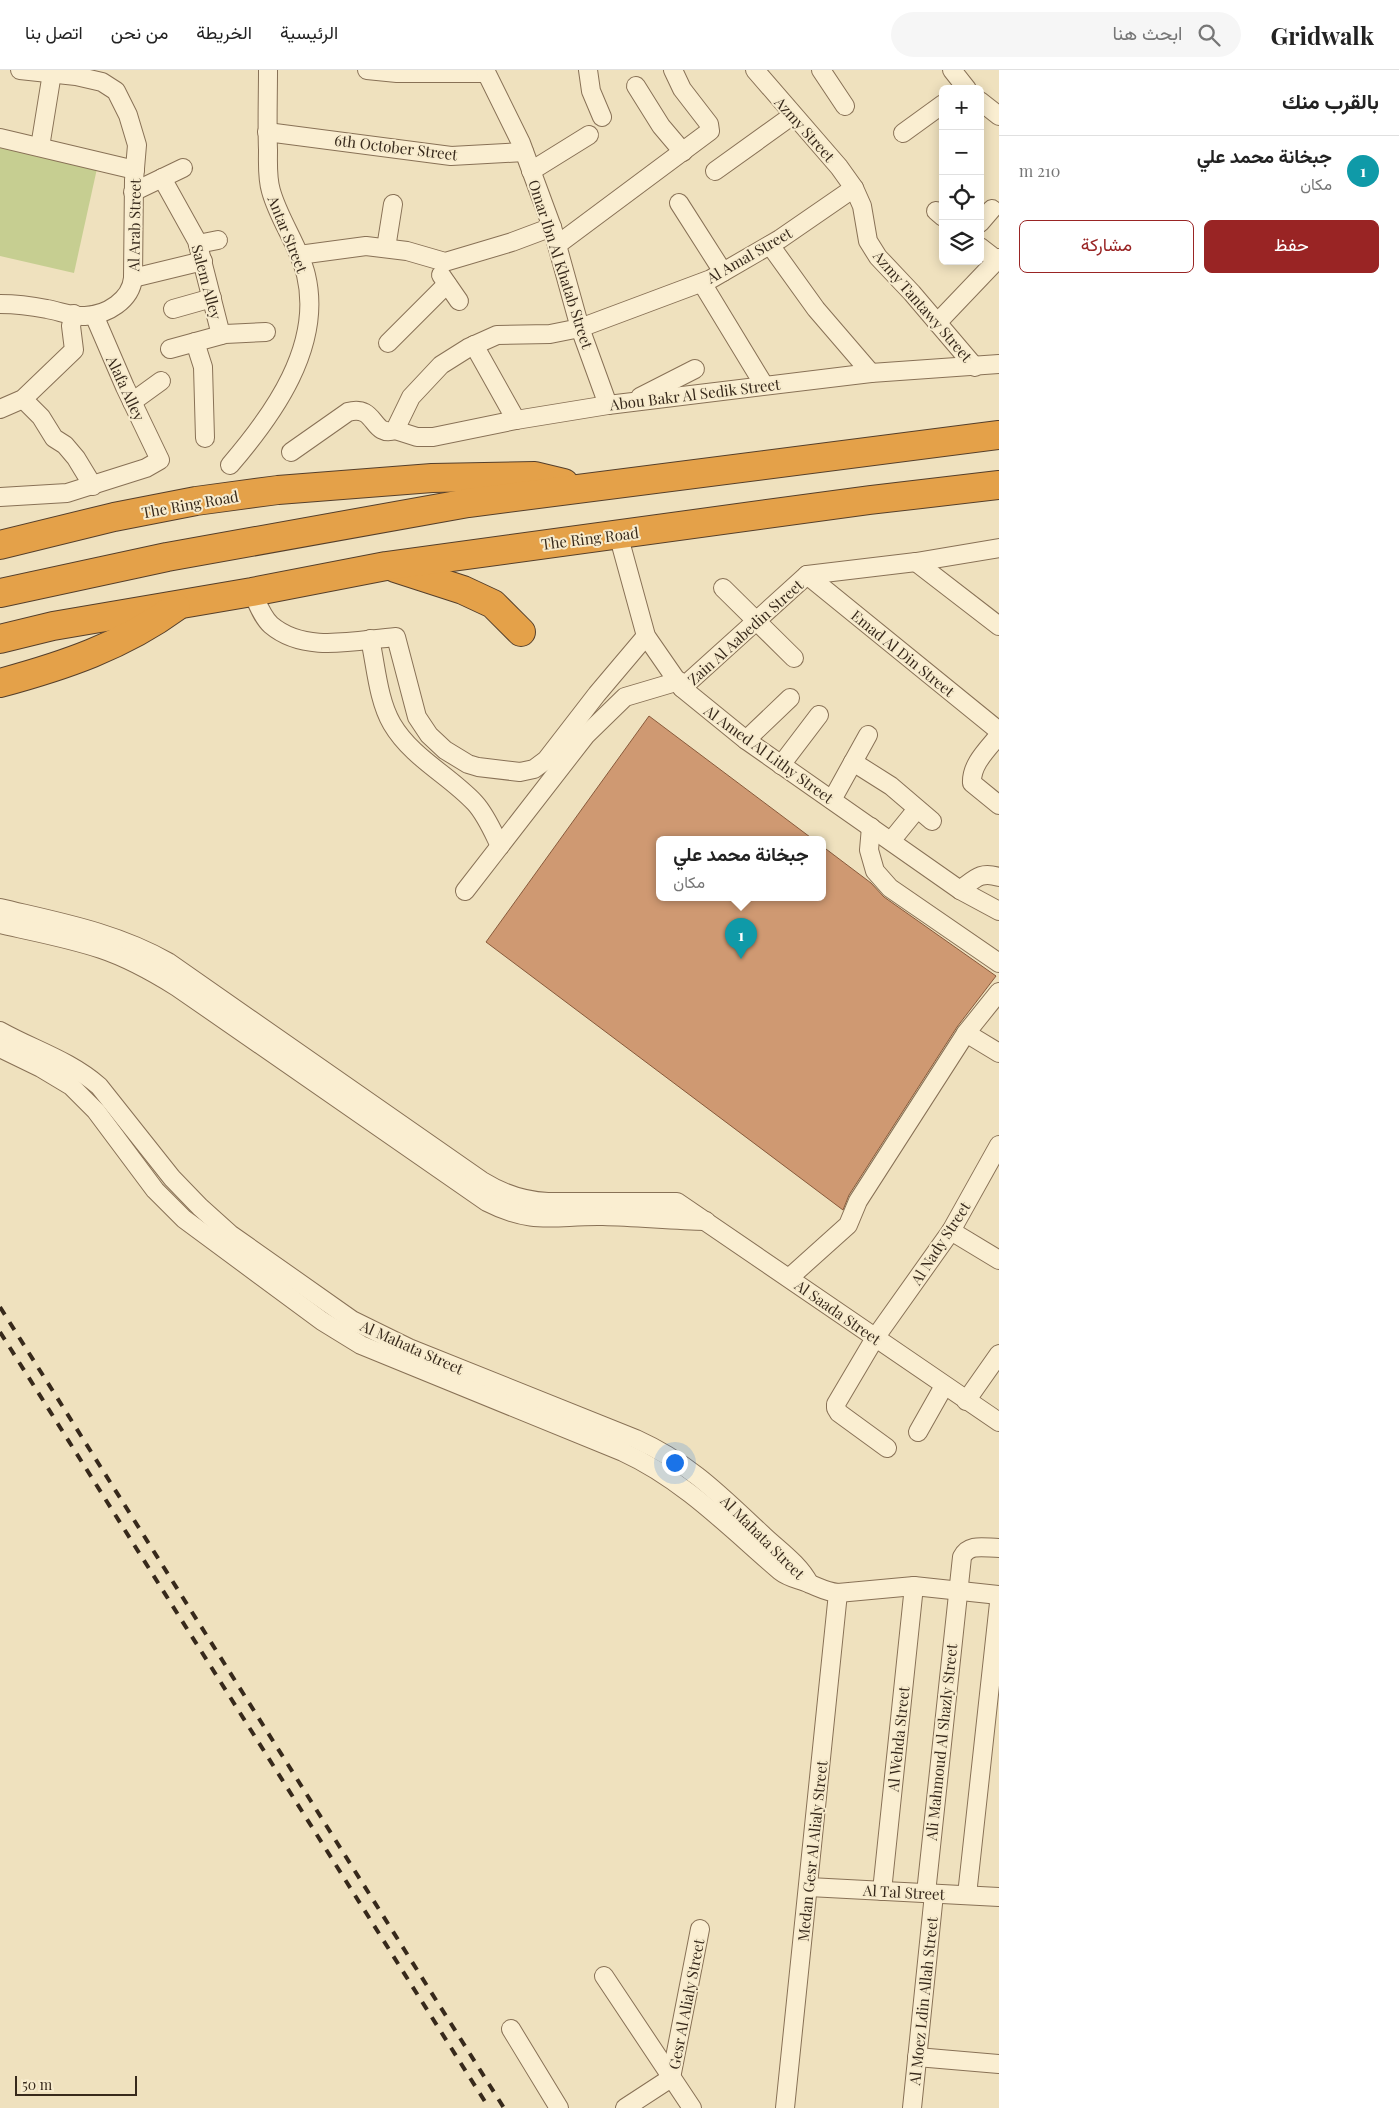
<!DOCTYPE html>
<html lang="ar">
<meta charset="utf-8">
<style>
:root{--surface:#fff;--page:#f6f6f6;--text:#222;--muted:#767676;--line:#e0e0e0;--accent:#992424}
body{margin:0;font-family:"Playfair Display",Vazirmatn,serif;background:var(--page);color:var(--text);direction:rtl}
.controls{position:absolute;right:15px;top:15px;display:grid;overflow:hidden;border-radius:8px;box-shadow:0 2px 12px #0003}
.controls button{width:45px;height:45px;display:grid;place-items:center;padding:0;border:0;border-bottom:1px solid var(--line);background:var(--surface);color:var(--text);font:25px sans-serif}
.scale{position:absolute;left:15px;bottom:12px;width:122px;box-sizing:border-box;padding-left:5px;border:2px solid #37291b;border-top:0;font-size:14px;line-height:18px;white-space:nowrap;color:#37291b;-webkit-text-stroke:4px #f7ebcd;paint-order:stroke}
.you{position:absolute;left:674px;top:1392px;width:18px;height:18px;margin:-12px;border:4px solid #fff;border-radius:50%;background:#1a73e8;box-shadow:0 0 0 8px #1a73e833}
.badge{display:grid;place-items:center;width:32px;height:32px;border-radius:50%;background:var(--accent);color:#fff;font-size:16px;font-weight:700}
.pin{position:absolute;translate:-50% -41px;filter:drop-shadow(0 1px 2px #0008)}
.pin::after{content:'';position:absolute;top:26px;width:18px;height:15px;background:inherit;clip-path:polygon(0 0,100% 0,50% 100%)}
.popup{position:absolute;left:656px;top:766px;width:170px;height:65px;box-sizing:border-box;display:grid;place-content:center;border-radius:8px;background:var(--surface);filter:drop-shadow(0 1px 4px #0005);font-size:16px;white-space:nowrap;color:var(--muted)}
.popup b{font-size:19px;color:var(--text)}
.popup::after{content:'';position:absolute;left:50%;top:100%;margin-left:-10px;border:10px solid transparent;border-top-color:var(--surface)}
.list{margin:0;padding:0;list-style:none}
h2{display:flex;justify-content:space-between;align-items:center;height:65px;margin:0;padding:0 20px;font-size:21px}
h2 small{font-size:16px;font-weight:400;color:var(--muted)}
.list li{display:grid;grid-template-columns:32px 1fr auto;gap:15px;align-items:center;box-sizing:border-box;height:70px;padding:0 20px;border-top:1px solid var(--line)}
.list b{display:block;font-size:19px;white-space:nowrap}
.list p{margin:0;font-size:16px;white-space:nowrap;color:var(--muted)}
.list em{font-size:16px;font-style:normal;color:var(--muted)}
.actions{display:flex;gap:10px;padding:15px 20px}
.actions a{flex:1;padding:11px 0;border:1px solid var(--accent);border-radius:8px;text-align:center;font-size:18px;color:var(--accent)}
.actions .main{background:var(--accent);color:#fff}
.icon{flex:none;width:28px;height:28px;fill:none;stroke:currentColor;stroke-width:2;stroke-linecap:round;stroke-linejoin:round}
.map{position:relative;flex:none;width:999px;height:2038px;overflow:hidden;direction:ltr}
header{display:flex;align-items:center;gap:30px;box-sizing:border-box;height:70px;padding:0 25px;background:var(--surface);border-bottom:1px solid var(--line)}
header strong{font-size:24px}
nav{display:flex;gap:28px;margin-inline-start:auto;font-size:18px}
.search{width:350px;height:45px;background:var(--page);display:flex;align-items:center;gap:12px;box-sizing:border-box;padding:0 18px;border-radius:28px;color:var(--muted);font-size:19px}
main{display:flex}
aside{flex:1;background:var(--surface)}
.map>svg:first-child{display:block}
.green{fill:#c6ce91}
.building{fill:#cf9972;stroke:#885a3b}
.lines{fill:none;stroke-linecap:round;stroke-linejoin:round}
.street-casing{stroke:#887156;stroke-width:20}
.highway-casing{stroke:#553f2b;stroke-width:30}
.street{stroke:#faeed1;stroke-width:18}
.highway{stroke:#e4a149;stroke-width:28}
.rail{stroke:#37291b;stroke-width:4;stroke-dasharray:9 9;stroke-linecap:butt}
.labels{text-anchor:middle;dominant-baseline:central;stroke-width:4;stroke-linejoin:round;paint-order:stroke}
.street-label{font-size:15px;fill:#37291b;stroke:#f7ebcd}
</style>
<header>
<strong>Gridwalk</strong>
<div class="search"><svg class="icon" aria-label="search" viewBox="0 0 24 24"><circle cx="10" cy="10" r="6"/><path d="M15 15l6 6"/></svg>ابحث هنا</div>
<nav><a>الرئيسية</a><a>الخريطة</a><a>من نحن</a><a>اتصل بنا</a></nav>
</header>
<main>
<aside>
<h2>بالقرب منك<small></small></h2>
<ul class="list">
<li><span class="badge" style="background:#0f9aa8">1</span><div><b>جبخانة محمد علي</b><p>مكان</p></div><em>210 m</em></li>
</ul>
<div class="actions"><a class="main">حفظ</a><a>مشاركة</a></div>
</aside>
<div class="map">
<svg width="999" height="2038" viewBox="0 0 999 2038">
<rect width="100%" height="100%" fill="#efe1be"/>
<polygon class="green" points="0,72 98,94 74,203 0,186"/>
<polygon class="building" points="649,646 814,770 660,770 660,828 822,828 822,776 871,813 884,827 996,906 957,957 849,1125 843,1140 486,872"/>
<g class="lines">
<g class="street-casing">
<g id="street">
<polyline points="367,0 397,3 486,3"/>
<polyline points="485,0 521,73 552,157 580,258 608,335"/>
<polyline points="588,0 591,21 602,47"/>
<polyline points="755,0 839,97 854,118 862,136 868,171 878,187 912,223 975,297"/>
<polyline points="821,0 845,36"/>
<polyline points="952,0 967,19"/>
<polyline points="636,16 661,56 683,82"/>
<polyline points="980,31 999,46"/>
<polyline points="267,62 451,86 524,82"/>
<polyline points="903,63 943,34"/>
<polyline points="0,68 135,100"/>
<polyline points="40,77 52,3"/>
<polyline points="531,101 589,65"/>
<polyline points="715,101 793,45"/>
<polyline points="162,108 197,171 221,265"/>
<polyline points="133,122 183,98"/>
<polyline points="679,133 723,202"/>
<polyline points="936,141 943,147"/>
<polyline points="980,153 992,139"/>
<polyline points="198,174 218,170"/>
<polyline points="557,175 710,61 709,54 682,19 673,0"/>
<polyline points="770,175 816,239 871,303"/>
<polyline points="980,177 997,190"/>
<polyline points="386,178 393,134"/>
<polyline points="299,185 366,176 407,181 445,192 512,172 552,157"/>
<polyline points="441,205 459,231"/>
<polyline points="133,208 203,191"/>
<polyline points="702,213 764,315"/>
<path d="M0 234C16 234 32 236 47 239 59 241 73 247 85 246 107 245 131 230 133 208L134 110 137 75 128 45 116 21 102 12 76 6 20 0"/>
<polyline points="173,239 212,228"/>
<polyline points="937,253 999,188"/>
<polyline points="195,272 203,297 205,368"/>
<polyline points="388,273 447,214"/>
<polyline points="474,275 516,350"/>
<polyline points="170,279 225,264 266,262"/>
<polyline points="640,327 695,299"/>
<polyline points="23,329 41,347 54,368 65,375 76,388 93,416"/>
<polyline points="132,332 161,311"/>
<polyline points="0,339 23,329 74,280 71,256 74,244"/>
<polyline points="395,360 417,367 433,367 516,350 608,335 871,303 999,294"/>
<path d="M291 382 348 342C377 334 371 368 395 360L411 327 441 295 468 278 497 265 550 264 580 258 711 209 780 169 854 118"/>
<path d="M230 395C273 345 323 276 306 205 299 176 279 150 271 121 267 108 268 93 268 80 267 53 268 27 268 0"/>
<polyline points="0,427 67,423 146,398 160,390 125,317 94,245"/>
<polyline points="618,464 646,566 682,618 746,670 960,820 999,841"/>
<polyline points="916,492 999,556"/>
<polyline points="807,505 999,661"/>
<polyline points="807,505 916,492 999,478"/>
<polyline points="723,518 794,588"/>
<path d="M252 522C257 532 262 547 271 555 305 584 356 570 396 567L417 647 429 665 445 680 468 694 478 697 520 702 534 699 546 690 597 624 646 566"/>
<path d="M370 569C376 596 378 630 392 654 412 688 449 705 475 733 486 745 493 762 500 776"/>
<polyline points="682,618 807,505"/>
<path d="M999 665C988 679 971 694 972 713L999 735"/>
<polyline points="746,670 790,628"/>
<polyline points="853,692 891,716 932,751"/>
<polyline points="781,695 819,645"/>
<polyline points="832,730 868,665"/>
<polyline points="871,757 869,780 875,801 890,818 999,893"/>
<polyline points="891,771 917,739"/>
<path d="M960 820C975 809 980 801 999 807"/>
<polyline points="465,821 586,665 625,627 679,611"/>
<path d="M0 838C59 852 115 862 168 892L482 1111C503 1124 524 1131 548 1132H677L999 1352"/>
<path d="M0 854C34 862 68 868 101 879 128 888 153 902 177 917L487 1132C534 1156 555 1145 603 1146 637 1147 672 1150 706 1151"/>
<polyline points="999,922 966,963 999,983"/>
<path d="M0 961C34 980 69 990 99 1016L172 1108 200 1137 230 1164 352 1250 409 1278 636 1369C691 1394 721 1426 764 1466 780 1481 799 1494 809 1513"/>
<path d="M0 978 41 998 71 1016 96 1041 155 1120 184 1149 322 1251 361 1275 623 1382C684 1410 730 1458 780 1501 790 1509 800 1509 810 1514 820 1518 827 1522 838 1523L914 1516 999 1525"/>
<polyline points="951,1161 999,1190"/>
<polyline points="789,1208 848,1155 858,1131 966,963"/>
<polyline points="966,1331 999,1284"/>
<polyline points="918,1362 944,1316"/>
<polyline points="887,1378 839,1343 836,1338 836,1334 875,1268 951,1161 999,1075"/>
<polyline points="809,1817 999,1827"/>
<polyline points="882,1821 914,1516"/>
<path d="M926 1823 962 1487C969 1473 985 1478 999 1478"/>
<polyline points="967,1825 999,1533"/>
<polyline points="604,1906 692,2038"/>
<polyline points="511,1959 559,2038"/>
<polyline points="917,1987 999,1994"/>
<polyline points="625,2038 671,2008 700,1859"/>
<polyline points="785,2038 838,1523"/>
<polyline points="912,2038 934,1824"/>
</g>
</g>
<g class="highway-casing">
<g id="highway">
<polyline points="0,475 114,447 196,431 278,420 432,408 535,406 564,413"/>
<polyline points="395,498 463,520 493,534 521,562"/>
<polyline points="0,523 167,487 468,433 999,365"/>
<polyline points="0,569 53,556 252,522 386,496 870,430 999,415"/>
<path d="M0 613C63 596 123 576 176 537"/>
</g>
</g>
<use href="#street" class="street"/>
<use href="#highway" class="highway"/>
<g class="rail">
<polyline points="0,1237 504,2038"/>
<polyline points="0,1262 489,2038"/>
</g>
</g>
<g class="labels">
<g class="street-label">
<text transform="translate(805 59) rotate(48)">Azmy Street</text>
<text transform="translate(396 77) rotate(7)">6th October Street</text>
<text transform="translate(134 155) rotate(-89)">Al Arab Street</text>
<text transform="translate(288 164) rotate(68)">Antar Street</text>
<text transform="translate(749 185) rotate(-30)">Al Amal Street</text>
<text transform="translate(561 194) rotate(72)">Omar Ibn Al Khatab Street</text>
<text transform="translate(207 212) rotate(75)">Salem Alley</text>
<text transform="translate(923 236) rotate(49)">Azmy Tantawy Street</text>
<text transform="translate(126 318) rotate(65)">Alafa Alley</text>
<text transform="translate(695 324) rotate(-7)">Abou Bakr Al Sedik Street</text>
<text transform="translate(190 434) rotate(-10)">The Ring Road</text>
<text transform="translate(590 468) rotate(-7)">The Ring Road</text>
<text transform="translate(745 562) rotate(-42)">Zain Al Aabedin Street</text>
<text transform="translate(903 583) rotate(39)">Emad Al Din Street</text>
<text transform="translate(769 684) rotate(36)">Al Amed Al Lithy Street</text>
<text transform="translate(940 1173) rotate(-57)">Al Nady Street</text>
<text transform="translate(838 1242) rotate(35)">Al Saada Street</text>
<text transform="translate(412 1277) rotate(24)">Al Mahata Street</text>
<text transform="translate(763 1467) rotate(45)">Al Mahata Street</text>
<text transform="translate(898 1669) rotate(-84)">Al Wehda Street</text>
<text transform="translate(941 1672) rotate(-84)">Ali Mahmoud Al Shazly Street</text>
<text transform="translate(812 1781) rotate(-84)">Medan Gesr Al Alialy Street</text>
<text transform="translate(904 1822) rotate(3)">Al Tal Street</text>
<text transform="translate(923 1931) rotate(-84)">Al Moez Ldin Allah Street</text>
<text transform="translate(686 1934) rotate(-79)">Gesr Al Alialy Street</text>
</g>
</g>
</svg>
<div class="controls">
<button>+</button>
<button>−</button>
<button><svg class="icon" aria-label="locate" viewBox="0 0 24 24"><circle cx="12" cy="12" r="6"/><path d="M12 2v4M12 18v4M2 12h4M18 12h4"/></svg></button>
<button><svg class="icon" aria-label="layers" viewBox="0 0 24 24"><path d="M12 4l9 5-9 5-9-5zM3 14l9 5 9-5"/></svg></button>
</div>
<div class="scale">50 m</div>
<div class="you"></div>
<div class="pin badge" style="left:741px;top:889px;background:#0f9aa8">1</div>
<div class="popup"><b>جبخانة محمد علي</b>مكان</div>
</div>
</main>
